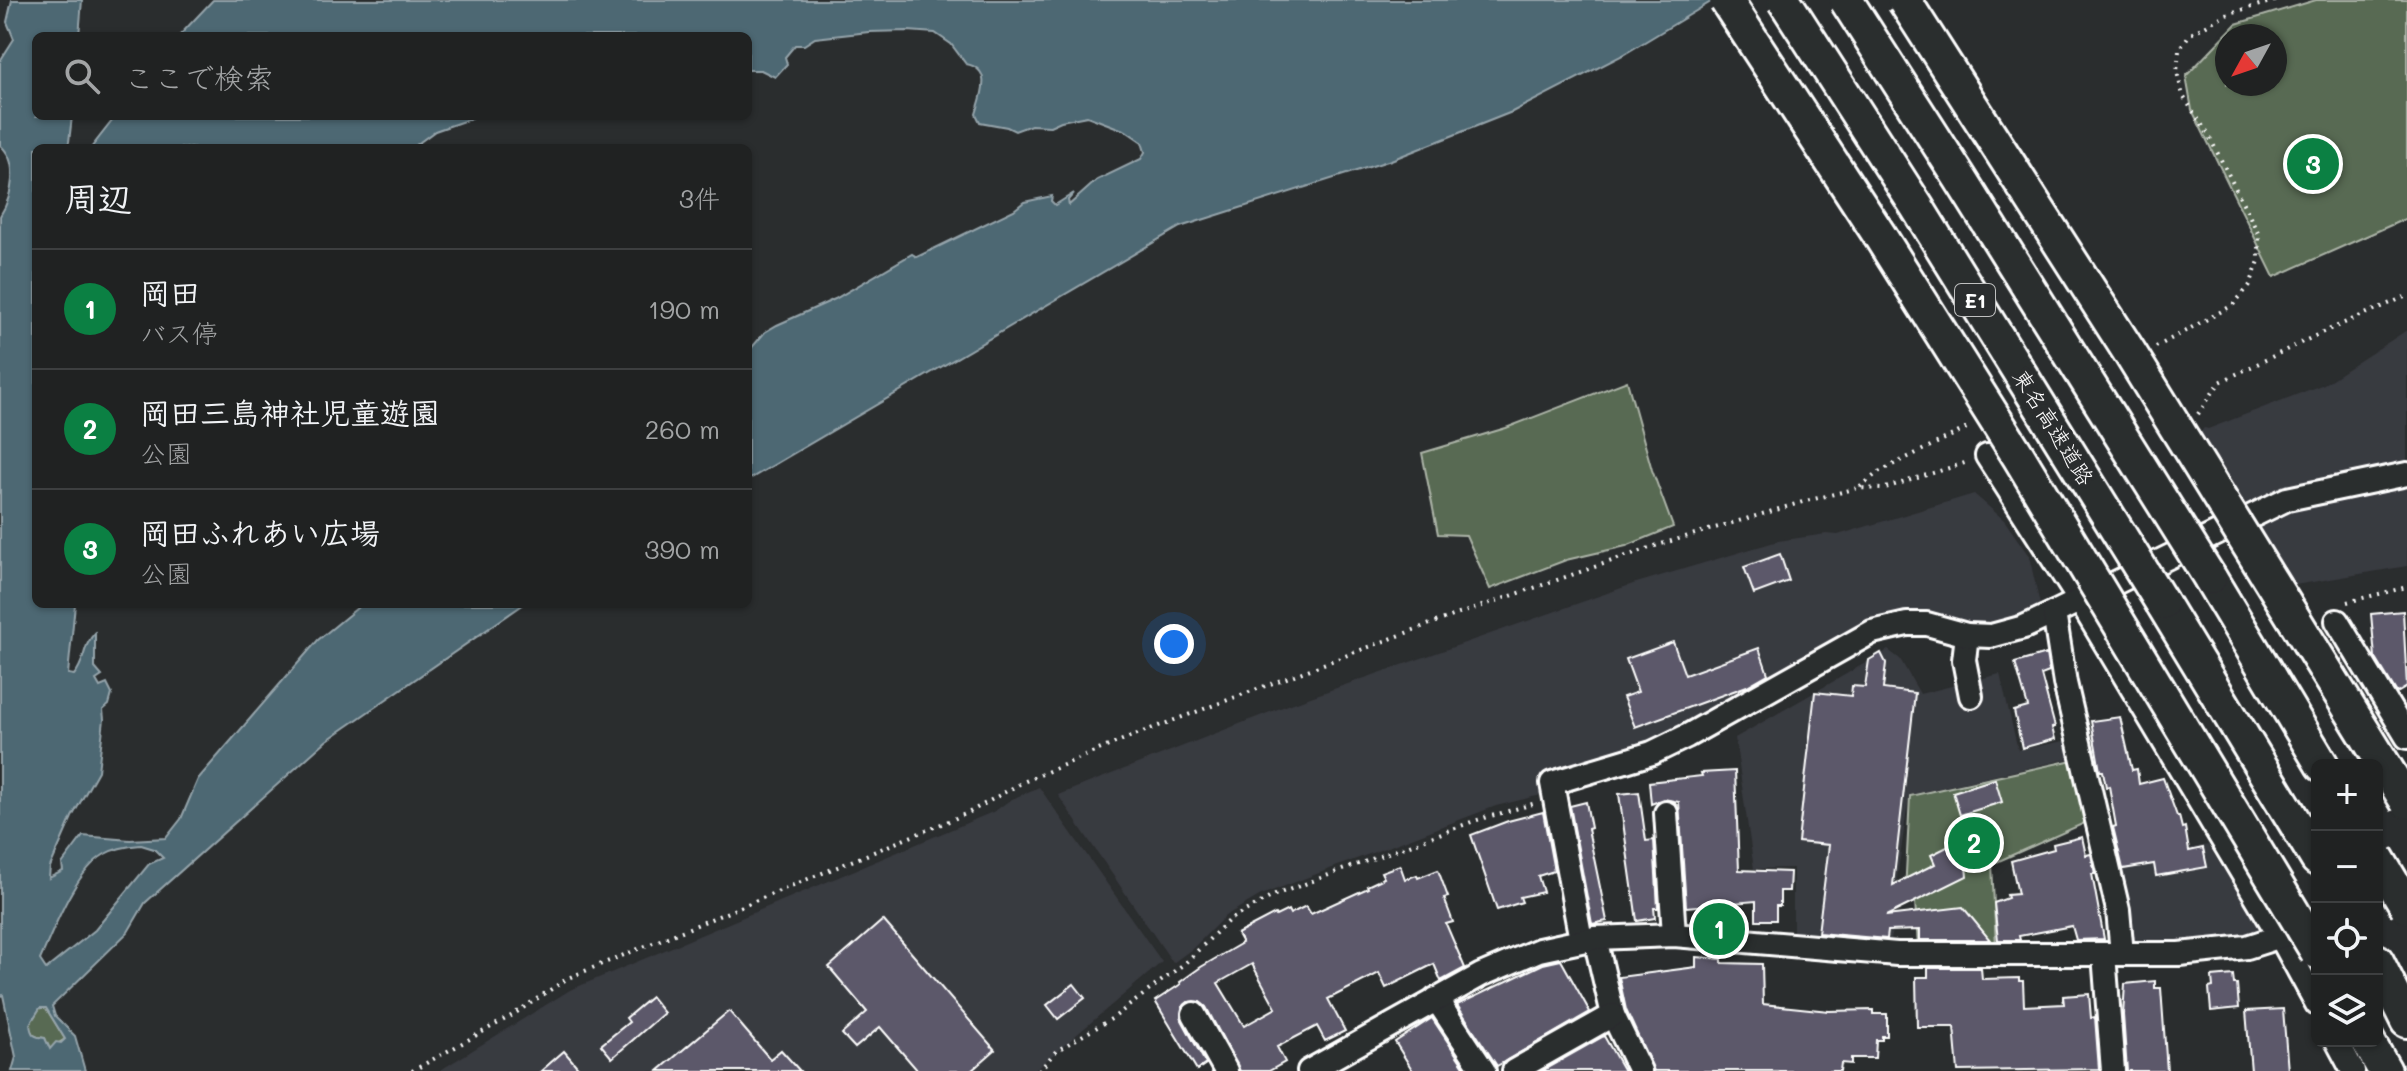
<!DOCTYPE html>
<html lang="ja">
<meta charset="utf-8">
<style>
:root{--surface:#202222;--page:#2d2f2f;--text:#f1f3f6;--muted:#a2a4a5;--line:#3d3f40;--accent:#0b8043}
body{margin:0;font-family:Mali,"Klee One",sans-serif;background:var(--page);color:var(--text)}
.controls{position:absolute;right:24px;bottom:24px;display:grid;overflow:hidden;border-radius:12px;box-shadow:0 2px 6px #0004}
.controls button{width:72px;height:72px;display:grid;place-items:center;padding:0;border:0;border-bottom:2px solid var(--line);background:var(--surface);color:var(--text);font:40px sans-serif}
.compass{position:absolute;left:2215px;top:24px;width:72px;height:72px;border-radius:50%;background:var(--surface);box-shadow:0 2px 6px #0004;rotate:230deg}
.you{position:absolute;left:1174px;top:644px;width:28px;height:28px;margin:-20px;border:6px solid #fff;border-radius:50%;background:#1a73e8;box-shadow:0 0 0 12px #1a73e833}
.badge{display:grid;place-items:center;width:52px;height:52px;border-radius:50%;background:var(--accent);color:#fff;font-size:26px;font-weight:700}
.pin{position:absolute;translate:-50% -50%;border:4px solid #fff;box-shadow:0 2px 8px #0006}
.list{margin:0;padding:0;list-style:none}
h2{display:flex;justify-content:space-between;align-items:center;height:104px;margin:0;padding:0 32px;font-size:34px}
h2 small{font-size:26px;font-weight:400;color:var(--muted)}
.list li{display:grid;grid-template-columns:52px 1fr auto;gap:24px;align-items:center;box-sizing:border-box;height:120px;padding:0 32px;border-top:2px solid var(--line)}
.list b{display:block;font-size:30px;white-space:nowrap}
.list p{margin:0;font-size:26px;white-space:nowrap;color:var(--muted)}
.list em{font-size:26px;font-style:normal;color:var(--muted)}
.icon{flex:none;width:44px;height:44px;fill:none;stroke:currentColor;stroke-width:2;stroke-linecap:round;stroke-linejoin:round}
.map{position:relative;flex:none;width:2407px;height:1071px;overflow:hidden}
.search{position:absolute;background:var(--surface);box-shadow:0 2px 6px #0004;left:32px;top:32px;width:720px;height:88px;display:flex;align-items:center;gap:20px;box-sizing:border-box;padding:0 28px;border-radius:12px;color:var(--muted);font-size:30px}
.panel{position:absolute;background:var(--surface);box-shadow:0 2px 6px #0004;left:32px;top:144px;width:720px;height:464px;border-radius:12px}
.map>svg:first-child{display:block}
.built{fill:#393a40}
.green{fill:#596a52;stroke:#acb4a8;stroke-width:2;fill-rule:evenodd}
.water{fill:#4e6873;stroke:#95a4ab;stroke-width:2;fill-rule:evenodd}
.building{fill:#5c596b;stroke:#fff;stroke-width:2;fill-rule:evenodd}
.lines{fill:none;stroke-linecap:round;stroke-linejoin:round}
.minor-casing{stroke:#fff;stroke-width:28}
.highway-casing{stroke:#fff;stroke-width:38}
.path{stroke:#fff;stroke-width:4;stroke-dasharray:2 6;stroke-linecap:butt}
.minor{stroke:#2a2d2e;stroke-width:22}
.highway{stroke:#2a2d2e;stroke-width:32}
.highway-bridge-casing{stroke:#fff;stroke-width:38;stroke-linecap:butt}
.highway-bridge{stroke:#2a2d2e;stroke-width:32}
.labels{text-anchor:middle;dominant-baseline:central;stroke-width:8;stroke-linejoin:round;paint-order:stroke}
.shield{fill:#2a2d2e;stroke:#bfc0c0;stroke-width:2}
.shield-label{font-size:20px;font-weight:bold;fill:#fff}
.street-label{font-size:22px;fill:#fff;stroke:#2a2d2e}
</style>
<div class="map">
<svg width="2407" height="1071" viewBox="0 0 2407 1071">
<rect width="100%" height="100%" fill="#2a2d2e"/>
<filter id="ink" filterUnits="userSpaceOnUse"><feTurbulence type="fractalNoise" baseFrequency=".0125" numOctaves="2"/><feDisplacementMap in="SourceGraphic" scale="16" xChannelSelector="R" yChannelSelector="G"/><feConvolveMatrix kernelMatrix="1 2 1 2 8 2 1 2 1" color-interpolation-filters="sRGB"/></filter>
<g filter="url(#ink)">
<g class="built">
<polygon points="2407,330 2407,566 2295,585 2201,432 2204,428 2208,429 2324,384"/>
<polygon points="1974,494 2004,520 2029,556 2041,609 1987,626 1918,615 1653,744 1541,777 1545,794 1496,806 1261,895 1225,916 1192,949 1173,963 1058,795 1288,705 1633,584 1778,541 1826,534 1838,535"/>
<polygon points="1888,650 1900,659 1920,694 2000,674 2018,750 2069,740 2072,758 1909,795 1893,906 1891,946 1793,937 1793,868 1754,869 1735,738"/>
<polygon points="1039,787 1162,962 1034,1071 439,1071 570,990 995,811 1010,800"/>
<polygon points="2208,845 2259,927 2257,935 2230,942 2132,946 2119,862"/>
</g>
<g class="green">
<path d="M2316 0H2407V218L2274 277 2192 110 2186 76 2236 24ZM2275 36V84H2227V36Z"/>
<polygon points="1627,381 1652,470 1673,527 1626,546 1566,560 1490,589 1466,535 1438,534 1422,453 1506,428"/>
<polygon points="2073,760 2087,822 1992,864 1996,946 1918,946 1915,901 1905,893 1910,796"/>
<path d="M40 1008H46L65 1039 49 1049 45 1038C34 1037 31 1035 29 1024Z"/>
</g>
<g class="water">
<path d="M12 0H82L79 36H36V116H72L69 142 65 148H36V604H75L68 674 74 675C86 661 82 646 95 633V668L102 676 96 680 100 687 107 684 112 694 109 705 103 710 104 719 98 771 72 817 50 867 49 878 63 871 62 864 83 836 130 840 166 838 181 819 198 779 318 640 362 604H524L326 741 145 903 128 932 52 1006 55 1016 75 1036 85 1071H12L16 1057 3 995 0 996V216C12 197 20 162 0 145V61L14 39 7 22ZM141 845 154 849 163 858 149 864 95 930 46 969 40 960C54 929 74 872 105 854 115 848 129 846 141 845ZM40 1008H46L65 1039 61 1043 56 1042 50 1049 45 1038C34 1037 31 1035 30 1024Z"/>
<path d="M213 0H1714L1623 55 1512 112 1391 160 1180 227 748 480V352L765 332 777 325 835 299 912 254 917 257 1014 210 1024 202 1052 196 1051 201 1055 205 1074 193 1068 200 1069 205 1097 180 1141 159 1145 152 1142 142 1126 131 1087 116 1061 121 1050 126 1031 125 1015 131 1007 127 980 122 976 114C982 94 993 69 966 64L951 44 935 33 908 31 869 32 815 38 804 45H795L785 57 787 64 775 77 761 70H748V36H179Z"/>
<polygon points="116,116 478,116 435,131 412,148 91,148"/>
</g>
<g class="building">
<polygon points="1780,554 1789,581 1754,594 1744,567"/>
<polygon points="2403,611 2407,687 2397,693 2375,657 2371,614"/>
<polygon points="1673,642 1685,675 1759,648 1768,674 1747,686 1635,727 1623,697 1638,692 1626,659"/>
<polygon points="1881,653 1886,663 1883,689 1915,693 1893,885 1935,864 1931,855 1955,843 1959,852 1964,849 1972,864 1966,867 1967,876 1886,916 1963,907 1990,940 1920,940 1920,930 1888,931 1887,939 1818,933 1829,845 1798,842 1815,692 1851,696 1852,686 1865,687 1869,660"/>
<polygon points="2046,654 2049,672 2041,675 2055,727 2052,728 2055,739 2022,748 2014,711 2028,707 2015,663"/>
<polygon points="2120,717 2132,770 2137,769 2139,784 2163,778 2177,816 2179,816 2182,828 2185,827 2189,851 2203,848 2207,867 2156,876 2154,864 2123,869 2113,827 2116,826 2109,786 2106,787 2103,771 2100,771 2091,721"/>
<polygon points="1735,771 1739,870 1790,872 1789,891 1780,891 1780,906 1776,906 1776,920 1756,920 1756,901 1686,907 1679,802 1664,799 1651,804 1649,782 1702,776 1701,773"/>
<polygon points="1995,779 2002,802 1960,815 1953,792"/>
<polygon points="1639,792 1646,841 1654,840 1658,908 1654,908 1655,918 1637,921 1619,794"/>
<polygon points="1586,802 1591,828 1588,829 1607,921 1592,924 1570,806"/>
<polygon points="1543,812 1554,871 1538,876 1543,892 1520,897 1522,902 1497,910 1471,835 1508,821"/>
<polygon points="2082,837 2086,855 2091,854 2095,874 2092,874 2104,939 2076,940 2072,926 2019,936 2020,940 1998,940 1994,903 2008,898 2007,895 2018,894 2011,861 2054,849 2053,844"/>
<path d="M1400 865 1405 879 1417 875 1418 878 1438 870 1448 897 1444 898 1453 922 1446 924 1465 968 1441 981 1434 964 1386 988 1379 973 1328 999 1345 1031 1325 1041 1317 1026 1277 1047 1285 1062 1269 1071H1240L1206 1007 1200 1002H1188L1182 1008V1020L1206 1064 1197 1070 1155 1001 1181 984 1180 982 1201 967 1242 943 1237 934 1275 914 1276 916 1288 910 1290 914 1306 906 1311 914 1368 888 1367 886 1384 878 1381 872ZM1252 964 1276 1008 1244 1026 1218 983Z"/>
<polygon points="883,920 995,1050 971,1071 918,1071 880,1027 855,1048 842,1034 867,1012 829,967"/>
<polygon points="1696,957 1722,959 1722,963 1762,964 1763,1004 1829,1011 1873,1010 1873,1014 1887,1014 1887,1036 1882,1036 1882,1040 1876,1040 1875,1058 1851,1058 1851,1064 1841,1063 1840,1071 1654,1071 1626,1010 1619,977 1696,967"/>
<polygon points="1561,960 1590,1012 1497,1066 1457,1005 1543,964"/>
<polygon points="1928,968 1981,968 1982,979 2019,978 2019,981 2023,981 2024,1006 2064,1004 2063,996 2089,994 2091,1018 2095,1017 2099,1069 1958,1071 1954,1027 1917,1027 1916,977 1928,977"/>
<polygon points="2233,975 2234,984 2237,984 2239,1008 2211,1011 2209,988 2213,987 2212,977"/>
<polygon points="2155,981 2155,988 2161,988 2167,1071 2127,1071 2123,1015 2125,984"/>
<polygon points="1074,984 1085,998 1058,1019 1047,1005"/>
<polygon points="651,997 664,1013 612,1058 601,1045 629,1022 626,1018"/>
<polygon points="2283,1009 2288,1071 2251,1071 2246,1011"/>
<polygon points="729,1011 770,1059 781,1050 800,1071 658,1071"/>
<polygon points="1432,1018 1467,1071 1413,1071 1395,1042"/>
<polygon points="1604,1036 1624,1071 1542,1071"/>
<polygon points="564,1051 581,1071 541,1071"/>
</g>
<g class="lines">
<g class="minor-casing">
<g id="minor">
<polyline points="1987,456 2080,601 2281,938 2317,1004"/>
<polyline points="2337,621 2407,737"/>
<polyline points="1967,635 1964,660 1971,696"/>
<polyline points="1666,813 1674,935"/>
<polyline points="1595,938 1613,1015 1640,1071"/>
<polyline points="1581,940 1552,783 1652,753 1687,736 1872,632 1907,624 1927,624 1967,635 1991,636 2024,627 2054,613"/>
<polyline points="2104,954 2113,1071"/>
<polyline points="2122,954 2118,910 2065,683 2054,613 2287,499 2407,474"/>
<polyline points="1436,999 1484,1071"/>
<polyline points="1194,1014 1226,1071"/>
<polyline points="2337,1041 2353,1071"/>
<polyline points="1309,1071 1481,975 1539,950 1595,938 1674,935 1897,954 2179,954 2247,947 2316,925"/>
<polyline points="1514,1071 1613,1015"/>
</g>
</g>
<g class="highway-casing">
<g id="highway">
<polyline points="2210,578 2322,765"/>
<polyline points="2162,603 2317,859"/>
<polyline points="2377,961 2407,1021"/>
<polyline points="2368,1041 2385,1071"/>
</g>
</g>
<g class="path">
<polyline points="2156,347 2233,305 2250,285 2259,261 2259,235 2208,134 2183,96 2177,72 2179,51 2189,35 2226,14 2278,0"/>
<polyline points="2198,414 2220,382 2321,333 2407,296"/>
<polyline points="1860,487 1880,471 1971,426"/>
<polyline points="2347,602 2407,587"/>
<polyline points="412,1071 511,1016 568,978 968,813 1023,782 1132,736 1430,624 1658,545 1806,501 1858,488 1882,489 1968,462"/>
<polyline points="1039,1071 1056,1051 1113,1018 1185,963 1230,919 1275,895 1474,821 1536,803"/>
</g>
<use href="#minor" class="minor"/>
<use href="#highway" class="highway"/>
<g class="highway-bridge-casing">
<g id="highway-bridge">
<polyline points="1726,0 1880,236 2019,457 2317,952"/>
<polyline points="1784,0 1917,207 2162,603"/>
<polyline points="1846,0 1960,178 2210,578"/>
<polyline points="1904,0 2130,353 2407,802"/>
<polyline points="2377,857 2407,907"/>
</g>
</g>
<use href="#highway-bridge" class="highway-bridge"/>
</g>
</g>
<g class="labels">
<rect class="shield" x="1955" y="284" width="40" height="32" rx="6"/>
<g class="shield-label">
<text x="1975" y="300">E1</text>
</g>
<g class="street-label">
<text transform="translate(2054 427) rotate(58)">東名高速道路</text>
</g>
</g>
</svg>
<div class="controls">
<button>+</button>
<button>−</button>
<button><svg class="icon" aria-label="locate" viewBox="0 0 24 24"><circle cx="12" cy="12" r="6"/><path d="M12 2v4M12 18v4M2 12h4M18 12h4"/></svg></button>
<button><svg class="icon" aria-label="layers" viewBox="0 0 24 24"><path d="M12 4l9 5-9 5-9-5zM3 14l9 5 9-5"/></svg></button>
</div>
<svg class="compass" viewBox="-18 -18 36 36"><path d="M0-13l5 13h-10z" fill="#e53935"/><path d="M0 13l5-13h-10z" fill="#a2a4a5"/></svg>
<div class="you"></div>
<div class="pin badge" style="left:1719px;top:929px">1</div>
<div class="pin badge" style="left:1974px;top:843px">2</div>
<div class="pin badge" style="left:2313px;top:164px">3</div>
<div class="search"><svg class="icon" aria-label="search" viewBox="0 0 24 24"><circle cx="10" cy="10" r="6"/><path d="M15 15l6 6"/></svg>ここで検索</div>
<section class="panel">
<h2>周辺<small>3件</small></h2>
<ul class="list">
<li><span class="badge">1</span><div><b>岡田</b><p>バス停</p></div><em>190 m</em></li>
<li><span class="badge">2</span><div><b>岡田三島神社児童遊園</b><p>公園</p></div><em>260 m</em></li>
<li><span class="badge">3</span><div><b>岡田ふれあい広場</b><p>公園</p></div><em>390 m</em></li>
</ul>
</section>
</div>
